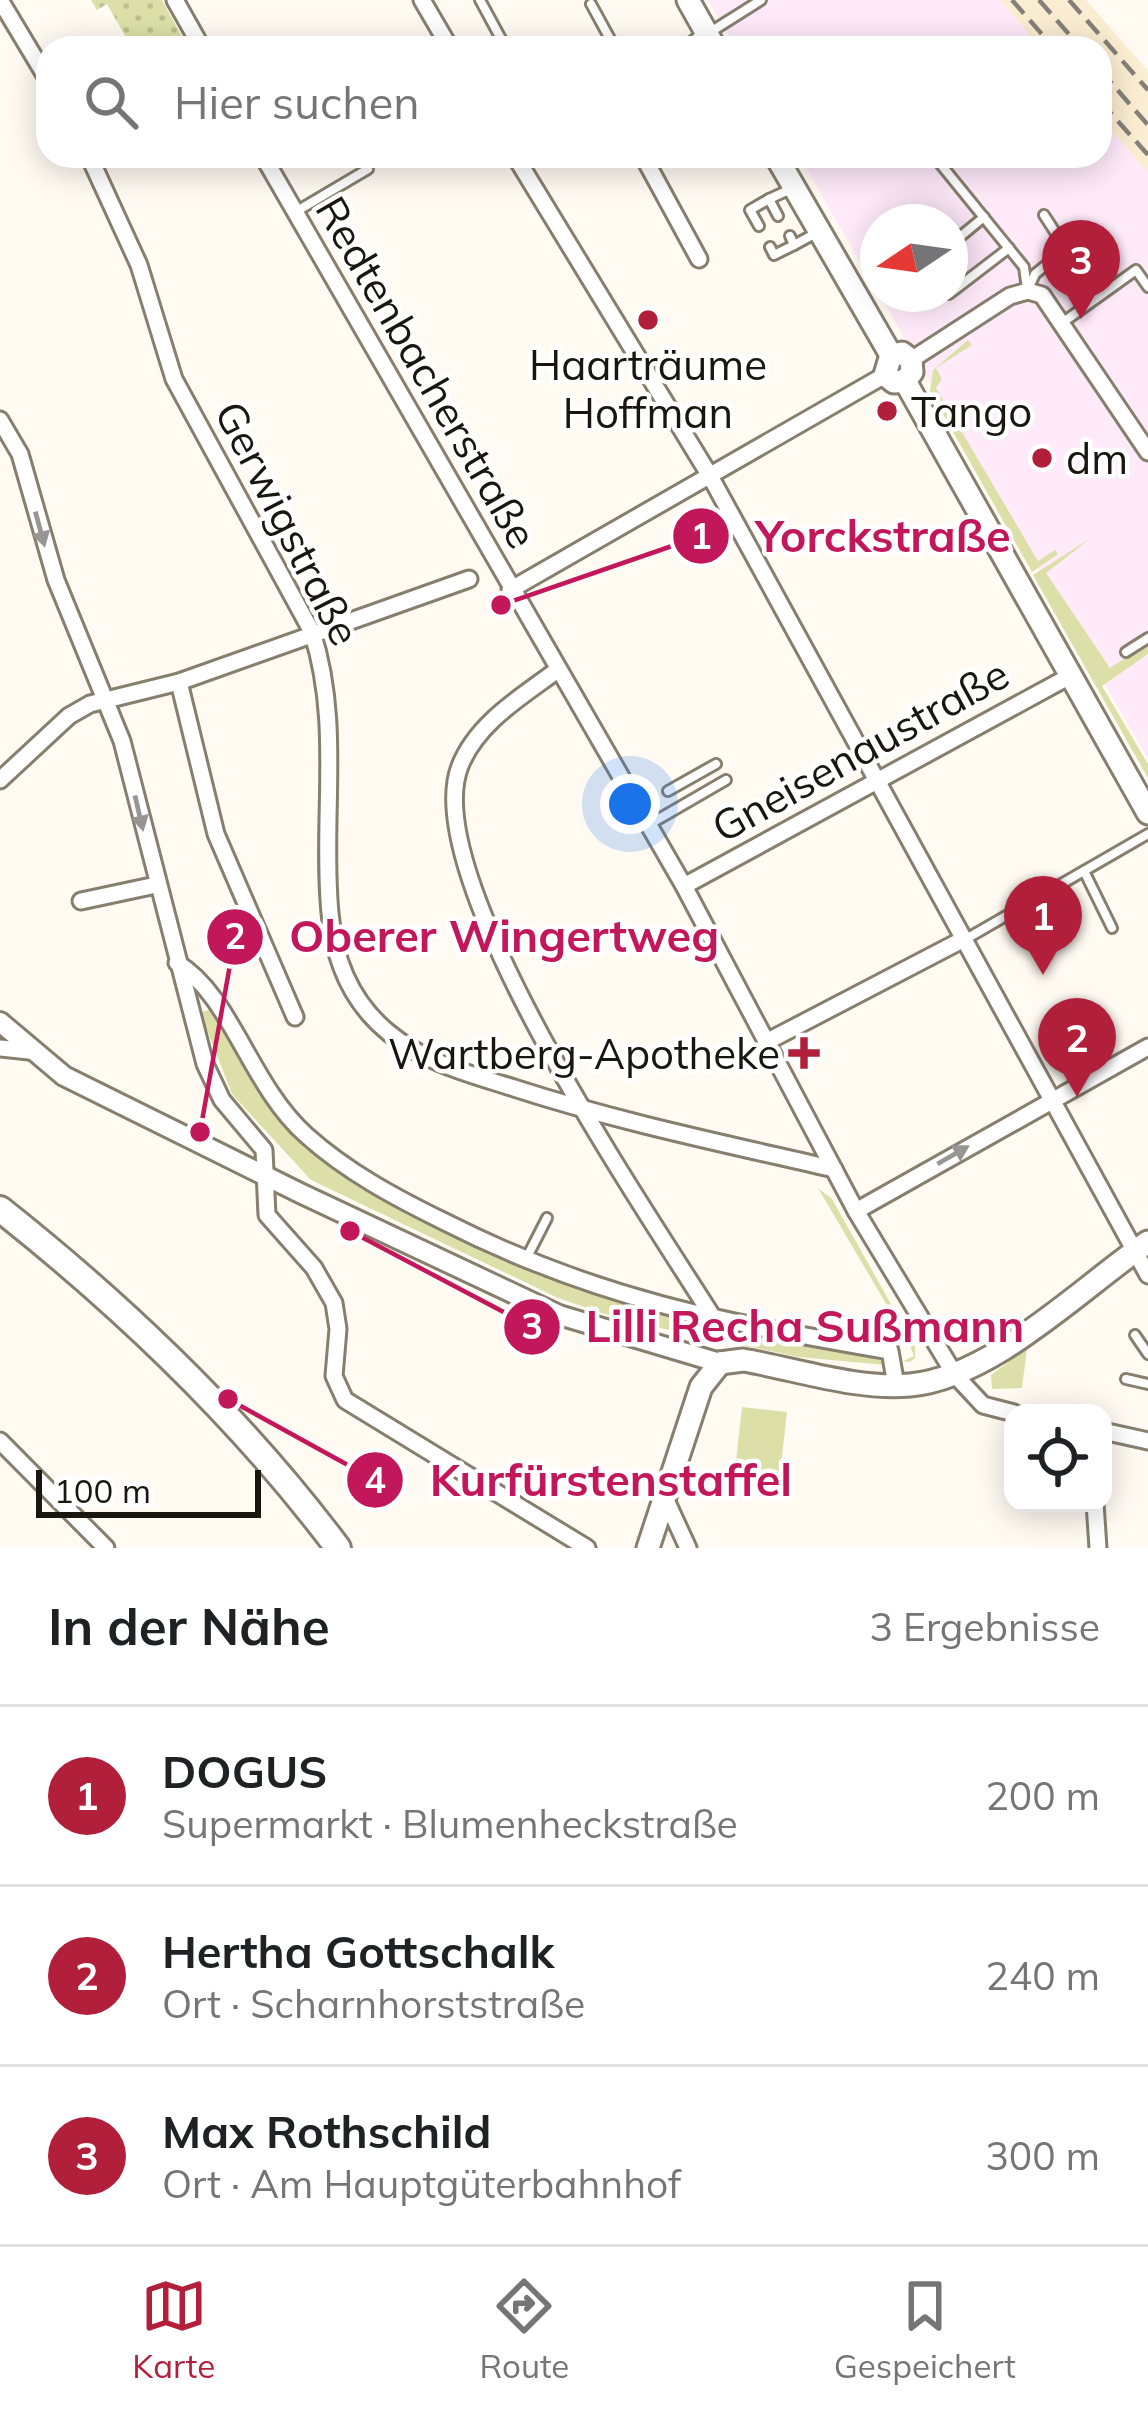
<!DOCTYPE html>
<html lang="de">
<meta charset="utf-8">
<style>
:root{--surface:#fff;--page:#f2f2f2;--text:#202124;--muted:#757577;--line:#e0e0e0;--accent:#b21f3a}
body{margin:0;font-family:Mulish,sans-serif;background:var(--page);color:var(--text)}
.controls{position:absolute;right:36px;bottom:36px;display:grid;overflow:hidden;border-radius:24px;box-shadow:0 6px 30px #0003}
.controls button{width:108px;height:108px;display:grid;place-items:center;padding:0;border:0;border-bottom:3px solid var(--line);background:var(--surface);color:var(--text);font:60px sans-serif}
.compass{position:absolute;left:860px;top:204px;width:108px;height:108px;border-radius:50%;background:var(--surface);box-shadow:0 6px 30px #0003;rotate:257deg}
.scale{position:absolute;left:36px;bottom:30px;width:225px;box-sizing:border-box;padding-left:12px;border:6px solid #19160f;border-top:0;font-size:33px;line-height:42px;white-space:nowrap;color:#19160f;-webkit-text-stroke:9px #fff;paint-order:stroke}
.you{position:absolute;left:630px;top:804px;width:42px;height:42px;margin:-30px;border:9px solid #fff;border-radius:50%;background:#1a73e8;box-shadow:0 0 0 18px #1a73e833}
.badge{display:grid;place-items:center;width:78px;height:78px;border-radius:50%;background:var(--accent);color:#fff;font-size:39px;font-weight:700}
.pin{position:absolute;translate:-50% -99px;filter:drop-shadow(0 3px 6px #0008)}
.pin::after{content:'';position:absolute;top:63px;width:42px;height:36px;background:inherit;clip-path:polygon(0 0,100% 0,50% 100%)}
.list{margin:0;padding:0;list-style:none}
h2{display:flex;justify-content:space-between;align-items:center;height:156px;margin:0;padding:0 48px;font-size:51px}
h2 small{font-size:39px;font-weight:400;color:var(--muted)}
.list li{display:grid;grid-template-columns:78px 1fr auto;gap:36px;align-items:center;box-sizing:border-box;height:180px;padding:0 48px;border-top:3px solid var(--line)}
.list b{display:block;font-size:45px;white-space:nowrap}
.list p{margin:0;font-size:39px;white-space:nowrap;color:var(--muted)}
.list em{font-size:39px;font-style:normal;color:var(--muted)}
.icon{flex:none;width:66px;height:66px;fill:none;stroke:currentColor;stroke-width:2;stroke-linecap:round;stroke-linejoin:round}
.map{position:relative;flex:none;width:1148px;height:1548px;overflow:hidden}
.search{position:absolute;background:var(--surface);box-shadow:0 6px 30px #0003;left:36px;right:36px;top:36px;height:132px;display:flex;align-items:center;gap:30px;box-sizing:border-box;padding:0 42px;border-radius:36px;color:var(--muted);font-size:45px}
.sheet{height:696px;background:var(--surface)}
nav{display:flex;justify-content:space-around;align-items:center;box-sizing:border-box;height:168px;border-top:3px solid var(--line);background:var(--surface);font-size:33px;color:var(--muted)}
nav a{display:grid;justify-items:center;gap:6px}
nav .on{color:var(--accent)}
.map>svg:first-child{display:block}
.commercial{fill:#ffeafa}
.built{fill:#faedd2}
.grass{fill:#dce0a8}
.garden{fill:url(#garden-dots)}
.lines{fill:none;stroke-linecap:round;stroke-linejoin:round}
.service-casing{stroke:#877e6d;stroke-width:14}
.minor-casing{stroke:#877e6d;stroke-width:21}
.tertiary-casing{stroke:#877e6d;stroke-width:24}
.secondary-casing{stroke:#877e6d;stroke-width:27}
.primary-casing{stroke:#877e6d;stroke-width:30}
.service{stroke:#fff;stroke-width:8}
.minor{stroke:#fff;stroke-width:15}
.tertiary{stroke:#fff;stroke-width:18}
.secondary{stroke:#fff;stroke-width:21}
.primary{stroke:#fff;stroke-width:24}
.rail{stroke:#848079;stroke-width:4.5;stroke-dasharray:18 9;stroke-linecap:butt}
.oneway{fill:#989693}
.poi-dot{fill:#b21f3a;stroke:#fff;stroke-width:4.5}
.labels{text-anchor:middle;dominant-baseline:central;stroke-width:9;stroke-linejoin:round;paint-order:stroke}
.poi-label{font-size:42px;fill:#19160f;stroke:#fff;text-anchor:start}
.street-label{font-size:42px;fill:#19160f;stroke:#fff}
.leader{fill:none;stroke:#c2185b;stroke-width:4.5}
.callout-dot{fill:#c2185b;stroke:#fff;stroke-width:4.5}
.mark-label{font-size:36px;text-anchor:middle;font-weight:bold;fill:#fff}
.callout-label{font-size:45px;text-anchor:middle;font-weight:bold;fill:#c2185b;stroke:#fff;stroke-width:9;stroke-linejoin:round;paint-order:stroke}
</style>
<div class="map">
<svg width="1148" height="1548" viewBox="0 0 1148 1548">
<defs>
<pattern id="garden-dots" width="8" height="8" patternUnits="userSpaceOnUse" patternTransform="scale(3)"><rect width="8" height="8" fill="#dce0a8"/><path d="M2 2h.1M6 6h.1" fill="none" stroke="#bcbf8f" stroke-width="1.8" stroke-linecap="round"/></pattern>
</defs>
<rect width="100%" height="100%" fill="#fffbf3"/>
<g class="commercial">
<polygon points="708,0 1000,0 1041,48 736,48"/>
<polygon points="1100,117 1148,173 1148,759 879,294 950,294 950,222 878,222 878,293 799,156 1100,156"/>
</g>
<polygon class="built" points="1000,0 1086,0 1148,71 1148,173 1100,117 1100,48 1041,48"/>
<g class="grass">
<polygon points="968,340 972,345 936,368 942,379 936,388 1038,561 1055,550 1058,554 1032,572 930,391 933,370"/>
<polygon points="1091,538 1046,573 1110,668 1148,643 1148,654 1102,686 1148,764 1148,778 1033,575"/>
<path d="M213 1009 266 1101 292 1129C366 1173 441 1229 520 1264 636 1317 759 1336 883 1355L886 1365 799 1357 622 1320 558 1298 311 1180 232 1094 200 1012Z"/>
<polygon points="818,1188 832,1199 915,1347 915,1358 910,1362 903,1361 914,1356 908,1341"/>
<polygon points="1027,1348 1022,1388 992,1389 991,1375"/>
<polygon points="742,1407 787,1412 780,1475 735,1470"/>
</g>
<polygon class="garden" points="91,0 162,0 188,48 132,48 107,4 97,10"/>
<g class="lines">
<g class="service-casing">
<g id="service">
<polyline points="480,0 506,48"/>
<polyline points="591,4 615,48"/>
<polyline points="712,31 761,0"/>
<polyline points="934,156 1024,267 1027,289"/>
<polyline points="297,211 368,169"/>
<polyline points="778,216 769,199 793,188"/>
<polyline points="759,226 750,210 769,199"/>
<polyline points="790,236 794,245 818,232"/>
<polyline points="950,245 984,217"/>
<polyline points="770,247 774,255 794,245"/>
<polyline points="1028,289 1035,274 1066,249 1044,215"/>
<polyline points="949,294 1009,248"/>
<polyline points="1062,323 1136,270 1148,287"/>
<polyline points="1126,652 1148,638"/>
<polyline points="668,791 716,764"/>
<polyline points="650,824 726,780"/>
<polyline points="1084,871 1112,928"/>
<polyline points="966,939 1148,834"/>
<polyline points="526,1259 547,1218"/>
<polyline points="1135,1335 1148,1354"/>
<polyline points="1126,1379 1148,1384"/>
</g>
</g>
<g class="minor-casing">
<g id="minor">
<polyline points="0,0 48,80"/>
<polyline points="175,0 202,48"/>
<polyline points="422,0 450,48"/>
<polyline points="689,48 707,34"/>
<path d="M89 156 139 265 174 379 312 632C342 724 321 818 330 913 334 960 352 1003 389 1033 425 1063 470 1074 514 1088 619 1122 726 1144 834 1169"/>
<polyline points="263,156 684,886 856,1211 955,1375 983,1405 1014,1413"/>
<polyline points="515,156 710,476 1148,1275"/>
<polyline points="643,156 699,259"/>
<polyline points="911,360 1010,296 1028,291 1042,295 1148,452"/>
<polyline points="0,420 20,454 56,580 122,741 205,1064 222,1100 264,1150 267,1215 314,1268 334,1303 338,1329 334,1376 345,1400 587,1548"/>
<polyline points="510,590 885,375"/>
<path d="M556 671C521 697 477 723 460 766 416 877 651 1218 714 1319"/>
<polyline points="179,682 216,834 295,1017"/>
<polyline points="0,780 69,716 90,704 179,682 469,579"/>
<polyline points="684,886 1070,676"/>
<polyline points="81,901 156,885"/>
<path d="M177 963C231 995 250 1085 306 1135 347 1172 396 1198 445 1222 599 1300 723 1322 890 1351L896 1385"/>
<polyline points="770,1040 964,939"/>
<polyline points="0,1048 29,1051"/>
<polyline points="856,1211 1148,1047"/>
<polyline points="1103,1431 1148,1441"/>
<polyline points="0,1441 106,1548"/>
<polyline points="665,1498 688,1548"/>
<polyline points="1095,1503 1098,1548"/>
</g>
</g>
<g class="tertiary-casing">
<polyline id="tertiary" points="0,1022 64,1076 300,1193 559,1315 720,1363"/>
</g>
<g class="secondary-casing">
<g id="secondary">
<polyline points="688,0 715,48"/>
<polyline points="776,156 891,355"/>
<polyline points="891,355 902,353 911,360 912,372 905,381"/>
<polyline points="891,355 885,375 894,382 905,381"/>
<polyline points="905,381 1148,813"/>
<path d="M720 1363 743 1360C796 1369 857 1390 910 1385 992 1378 1081 1288 1148 1242"/>
<polyline points="648,1548 701,1387 720,1363"/>
</g>
</g>
<g class="primary-casing">
<path id="primary" d="M0 1209C125 1308 242 1420 338 1548"/>
</g>
<use href="#service" class="service"/>
<use href="#minor" class="minor"/>
<use href="#tertiary" class="tertiary"/>
<use href="#secondary" class="secondary"/>
<use href="#primary" class="primary"/>
<g class="rail">
<polyline points="1012,0 1054,48"/>
<polyline points="1039,0 1081,48"/>
<polyline points="1069,0 1148,90"/>
<polyline points="1100,70 1148,125"/>
<polyline points="1100,101 1148,155"/>
</g>
</g>
<defs><path id="oneway-solid" d="M-6-.8H1V-3.2L6.5 0L1 3.2V.8H-6Z" transform="scale(3)"/></defs>
<g class="oneway">
<use href="#oneway-solid" transform="translate(40 529) rotate(75)"/>
<use href="#oneway-solid" transform="translate(139 813) rotate(77)"/>
<use href="#oneway-solid" transform="translate(953 1155) rotate(-30)"/>
</g>
<g class="poi-dot">
<circle cx="648" cy="320" r="12"/>
<circle cx="887" cy="411" r="12"/>
<circle cx="1042" cy="458" r="12"/>
<path d="M798 1035h12v12h12v12h-12v12h-12v-12h-12v-12h12z"/>
</g>
<g class="labels">
<g class="poi-label">
<text x="648" y="364" text-anchor="middle">Haarträume<tspan x="648" dy="48">Hoffman</tspan></text>
<text x="911" y="411">Tango</text>
<text x="1066" y="458">dm</text>
<text x="780" y="1053" text-anchor="end">Wartberg-Apotheke</text>
</g>
<g class="street-label">
<text transform="translate(427 372) rotate(60)">Redtenbacherstraße</text>
<text transform="translate(288 523) rotate(63)">Gerwigstraße</text>
<text transform="translate(860 750) rotate(-29)">Gneisenaustraße</text>
</g>
</g>
<path class="leader" d="M501 605L701 536M200 1132L235 937M350 1231L532 1327M228 1399L375 1480"/>
<g class="callout-dot">
<circle cx="501" cy="605" r="12"/>
<circle cx="200" cy="1132" r="12"/>
<circle cx="350" cy="1231" r="12"/>
<circle cx="228" cy="1399" r="12"/>
<circle cx="701" cy="536" r="30"/>
<circle cx="235" cy="937" r="30"/>
<circle cx="532" cy="1327" r="30"/>
<circle cx="375" cy="1480" r="30"/>
</g>
<g class="mark-label">
<text x="701" y="549">1</text>
<text x="235" y="949">2</text>
<text x="532" y="1339">3</text>
<text x="375" y="1493">4</text>
</g>
<g class="callout-label">
<text x="883" y="552">Yorckstraße</text>
<text x="504" y="952">Oberer Wingertweg</text>
<text x="805" y="1342">Lilli Recha Sußmann</text>
<text x="611" y="1496">Kurfürstenstaffel</text>
</g>
</svg>
<div class="controls">
<button><svg class="icon" aria-label="locate" viewBox="0 0 24 24"><circle cx="12" cy="12" r="6"/><path d="M12 2v4M12 18v4M2 12h4M18 12h4"/></svg></button>
</div>
<svg class="compass" viewBox="-18 -18 36 36"><path d="M0-13l5 13h-10z" fill="#e53935"/><path d="M0 13l5-13h-10z" fill="#757577"/></svg>
<div class="scale">100 m</div>
<div class="you"></div>
<div class="pin badge" style="left:1043px;top:975px">1</div>
<div class="pin badge" style="left:1077px;top:1097px">2</div>
<div class="pin badge" style="left:1081px;top:319px">3</div>
<div class="search"><svg class="icon" aria-label="search" viewBox="0 0 24 24"><circle cx="10" cy="10" r="6"/><path d="M15 15l6 6"/></svg>Hier suchen</div>
</div>
<section class="sheet">
<h2>In der Nähe<small>3 Ergebnisse</small></h2>
<ul class="list">
<li><span class="badge">1</span><div><b>DOGUS</b><p>Supermarkt · Blumenheckstraße</p></div><em>200 m</em></li>
<li><span class="badge">2</span><div><b>Hertha Gottschalk</b><p>Ort · Scharnhorststraße</p></div><em>240 m</em></li>
<li><span class="badge">3</span><div><b>Max Rothschild</b><p>Ort · Am Hauptgüterbahnhof</p></div><em>300 m</em></li>
</ul>
</section>
<nav>
<a class="on"><svg class="icon" aria-label="map" viewBox="0 0 24 24"><path d="M3 6l6-2 6 2 6-2v14l-6 2-6-2-6 2zM9 4v14M15 6v14"/></svg>Karte</a>
<a><svg class="icon" aria-label="directions" viewBox="0 0 24 24"><path d="M12 3l9 9-9 9-9-9zM9 14v-3h6M13 9l2 2-2 2"/></svg>Route</a>
<a><svg class="icon" aria-label="saved" viewBox="0 0 24 24"><path d="M7 4h10v16l-5-4-5 4z"/></svg>Gespeichert</a>
</nav>
